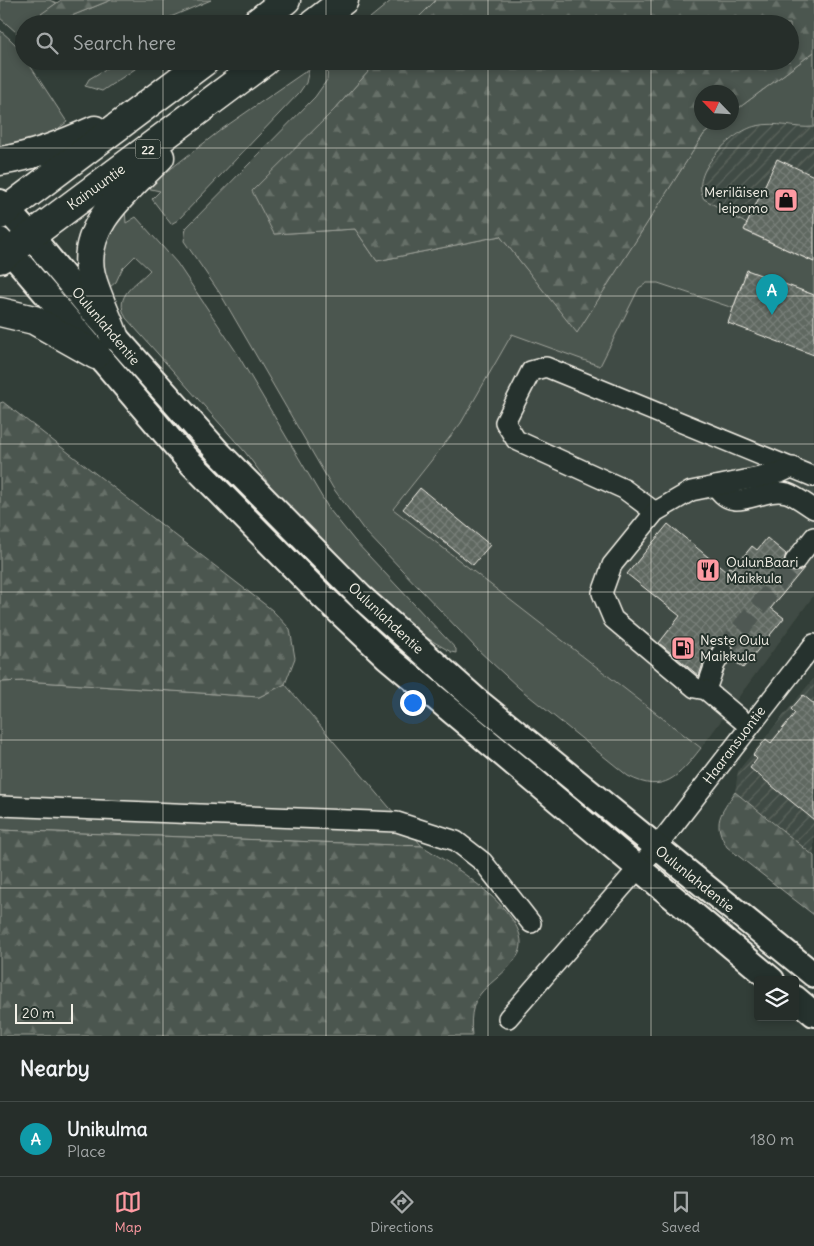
<!DOCTYPE html>
<meta charset="utf-8">
<style>
:root{--surface:#262e2a;--page:#2e3632;--text:#f1f3f6;--muted:#a4a8a8;--line:#424a47;--accent:#ff9aa2}
body{margin:0;font-family:Delius,sans-serif;background:var(--page);color:var(--text)}
.controls{position:absolute;right:15px;bottom:15px;display:grid;overflow:hidden;border-radius:5px;box-shadow:0 2px 8px #0003}
.controls button{width:45px;height:45px;display:grid;place-items:center;padding:0;border:0;border-bottom:1px solid var(--line);background:var(--surface);color:var(--text);font:25px sans-serif}
.compass{position:absolute;left:694px;top:85px;width:45px;height:45px;border-radius:50%;background:var(--surface);box-shadow:0 2px 8px #0003;rotate:295deg}
.scale{position:absolute;left:15px;bottom:12px;width:58px;box-sizing:border-box;padding-left:5px;border:2px solid #f4f1e8;border-top:0;font-size:14px;line-height:18px;white-space:nowrap;color:#f4f1e8;-webkit-text-stroke:4px #26332d;paint-order:stroke}
.you{position:absolute;left:412px;top:702px;width:18px;height:18px;margin:-12px;border:4px solid #fff;border-radius:50%;background:#1a73e8;box-shadow:0 0 0 8px #1a73e833}
.badge{display:grid;place-items:center;width:32px;height:32px;border-radius:50%;background:var(--accent);color:#fff;font-size:16px;font-weight:700}
.pin{position:absolute;translate:-50% -41px;filter:drop-shadow(0 1px 2px #0008)}
.pin::after{content:'';position:absolute;top:26px;width:18px;height:15px;background:inherit;clip-path:polygon(0 0,100% 0,50% 100%)}
.list{margin:0;padding:0;list-style:none}
h2{display:flex;justify-content:space-between;align-items:center;height:65px;margin:0;padding:0 20px;font-size:21px}
h2 small{font-size:16px;font-weight:400;color:var(--muted)}
.list li{display:grid;grid-template-columns:32px 1fr auto;gap:15px;align-items:center;box-sizing:border-box;height:75px;padding:0 20px;border-top:1px solid var(--line)}
.list b{display:block;font-size:19px;white-space:nowrap}
.list p{margin:0;font-size:16px;white-space:nowrap;color:var(--muted)}
.list em{font-size:16px;font-style:normal;color:var(--muted)}
.icon{flex:none;width:28px;height:28px;fill:none;stroke:currentColor;stroke-width:2;stroke-linecap:round;stroke-linejoin:round}
.map{position:relative;flex:none;width:814px;height:1036px;overflow:hidden}
.search{position:absolute;background:var(--surface);box-shadow:0 2px 8px #0003;left:15px;right:15px;top:15px;height:55px;display:flex;align-items:center;gap:12px;box-sizing:border-box;padding:0 18px;border-radius:28px;color:var(--muted);font-size:19px}
.sheet{height:140px;background:var(--surface)}
nav{display:flex;justify-content:space-around;align-items:center;box-sizing:border-box;height:70px;border-top:1px solid var(--line);background:var(--surface);font-size:14px;color:var(--muted)}
nav a{display:grid;justify-items:center;gap:2px}
nav .on{color:var(--accent)}
.map>svg:first-child{display:block}
.built{fill:#404b44}
.industrial{fill:url(#industrial-furrows)}
.grass{fill:#4c564f;stroke:#a0a49c}
.forest{fill:url(#forest-firs);stroke:#a0a49c}
.building{fill:url(#building-cross-hatch);stroke:#f4f1e8}
.lines{fill:none;stroke-linecap:round;stroke-linejoin:round}
.minor-tunnel{stroke:#4f5952;stroke-width:19;stroke-dasharray:19 9;stroke-linecap:butt}
.minor-casing{stroke:#f4f1e8;stroke-width:22}
.major-casing{stroke:#f4f1e8;stroke-width:28}
.highway-casing{stroke:#f4f1e8;stroke-width:31}
.minor{stroke:#26332d;stroke-width:19}
.major{stroke:#26332d;stroke-width:24}
.highway{stroke:#26332d;stroke-width:28}
.grid{fill:none;stroke:#f4f1e8;stroke-width:1;stroke-opacity:0.55}
.labels{text-anchor:middle;dominant-baseline:central;stroke-width:4;stroke-linejoin:round;paint-order:stroke}
.shield{fill:#26332d;stroke:#b6b8b0;stroke-width:1}
.shield-label{font-size:12px;font-weight:bold;fill:#f4f1e8}
.street-label{font-size:14px;fill:#f4f1e8;stroke:#26332d}
.poi-label{font-size:14px;fill:#f4f1e8;stroke:#26332d;text-anchor:start}
</style>
<div class="map">
<svg width="814" height="1036" viewBox="0 0 814 1036">
<defs>
<pattern id="industrial-furrows" width="10" height="10" patternUnits="userSpaceOnUse" patternTransform="scale(1.25)"><rect width="10" height="10" fill="#404b44"/><path d="M-1 1l2-2M0 10L10 0M9 11l2-2" fill="none" stroke="#5c655f"/></pattern>
<pattern id="forest-firs" width="22" height="20" patternUnits="userSpaceOnUse" patternTransform="scale(1.25)"><rect width="22" height="20" fill="#4c564f"/><path d="M5 1l3.5 6h-7zM16 11l3.5 6h-7z" fill="#666f68"/></pattern>
<pattern id="building-cross-hatch" width="8" height="8" patternUnits="userSpaceOnUse" patternTransform="scale(1.25)"><rect width="8" height="8" fill="#5f6861"/><path d="M0 0l8 8M0 8l8-8" fill="none" stroke="#777e78"/></pattern>
</defs>
<rect width="100%" height="100%" fill="#323e38"/>
<filter id="ink" filterUnits="userSpaceOnUse"><feTurbulence type="fractalNoise" baseFrequency=".02" numOctaves="2"/><feDisplacementMap in="SourceGraphic" scale="10" xChannelSelector="R" yChannelSelector="G"/><feConvolveMatrix kernelMatrix="1 2 1 2 8 2 1 2 1" color-interpolation-filters="sRGB"/></filter>
<g filter="url(#ink)">
<polygon class="built" points="659,208 814,278 814,595 701,748 393,510 461,423 512,334"/>
<g class="industrial">
<polygon points="814,52 814,278 659,208 719,123 732,122 732,113"/>
<polygon points="814,678 814,856 735,792 738,771"/>
</g>
<g class="grass">
<polygon points="0,0 49,0 57,3 42,14 59,21 111,0 211,0 154,24 24,24 24,39 0,18"/>
<polygon points="392,0 436,0 412,24 374,24 370,18"/>
<path d="M0 30C8 38 24 49 24 61H27L67 122 59 128 71 131 0 150Z"/>
<path d="M814 52V127C795 129 777 121 756 126 732 131 688 174 704 199L747 224 745 231 814 262V295L747 271 733 308 658 283H647L639 288 600 366 512 334 461 423 393 509 701 748C679 776 664 795 628 776L519 688 477 649 364 530 333 488 221 295 184 241 186 228 315 97 327 80 328 63 330 61H378L335 109 274 234 355 229 377 261 500 236 577 332 704 134 719 123 732 122V113Z"/>
<polygon points="119,61 147,61 102,91 85,86 89,79"/>
<polygon points="309,69 306,83 299,93 178,220 171,224 152,199 160,191 146,188 222,129"/>
<path d="M125 209 126 223 136 217 177 263 235 350 329 509 354 540 456 649V653L451 652 422 635 350 572 284 504 245 452 126 318C113 295 136 285 150 270L135 256 122 269 116 282 110 287 105 285C98 247 105 240 125 209Z"/>
<polygon points="25,681 259,697 285,684 422,846 0,830 0,682"/>
</g>
<g class="forest">
<polygon points="61,0 111,0 59,21 48,20 41,14"/>
<polygon points="436,0 814,0 814,52 732,113 732,92 702,92 702,122 719,123 704,134 577,333 500,236 377,261 355,229 274,234 252,191 335,109 378,61 790,61 790,24 412,24"/>
<polygon points="3,402 272,610 290,629 295,658 285,684 259,697 25,681 0,682 0,403"/>
<path d="M735 792 814 856V915L727 847C712 822 720 815 735 792Z"/>
<path d="M0 830 422 846C448 862 544 921 516 958 492 990 467 987 472 1036H0Z"/>
</g>
<g class="building">
<polygon points="777,159 814,176 814,262 744,230"/>
<polygon points="747,270 814,295 814,355 728,323"/>
<polygon points="420,488 490,545 473,565 403,509"/>
<polygon points="668,524 725,571 729,567 733,569 752,546 757,550 767,538 786,554 784,560 788,569 794,572 804,568 771,608 784,618 743,668 732,659 734,651 728,641 723,640 714,645 704,660 699,676 659,643 680,616 627,574"/>
<polygon points="803,695 814,704 814,820 750,768 757,759 753,755 766,739 771,743 795,713 791,709"/>
</g>
<g class="lines">
<polyline class="minor-tunnel" points="723,651 795,561"/>
<g class="minor-casing">
<g id="minor">
<path d="M716 486C734 517 760 486 787 493 796 496 806 504 814 509"/>
<polyline points="655,512 624,489 516,440 505,422 531,371 546,367 814,477"/>
<polyline points="795,561 814,537"/>
<polyline points="706,690 715,664 723,651"/>
<polyline points="749,726 706,690 695,688 613,619 602,593 612,565 655,512 691,491 780,473 793,467"/>
<polyline points="0,806 397,822 456,841 483,862 531,923"/>
<polyline points="508,1018 656,848 814,644"/>
</g>
</g>
<g class="major-casing">
<g id="major">
<polyline points="0,202 35,241 96,315 218,452 361,597 474,698 814,975"/>
<polyline points="0,240 186,458 319,593 387,657 772,980"/>
<polyline points="795,998 814,1014"/>
</g>
</g>
<g class="highway-casing">
<g id="highway">
<polyline points="255,24 286,0"/>
<polyline points="313,24 344,0"/>
<path d="M0 161C34 156 63 144 95 130"/>
<polyline points="0,215 205,61"/>
<polyline points="0,259 265,61"/>
<polyline points="0,312 34,320 96,355"/>
<path d="M114 336C107 316 96 295 91 275 79 225 130 188 160 157"/>
</g>
</g>
<use href="#minor" class="minor"/>
<use href="#major" class="major"/>
<use href="#highway" class="highway"/>
</g>
</g>
<path class="grid" d="M163 0V24M326 0V24M488 0V24M651 0V24M163 61V1036M326 61V1036M488 61V1036M651 61V1036M0 148H814M0 296H814M0 444H814M0 592H814M0 740H814M0 888H814"/>
<defs>
<g id="shop-square" transform="scale(1.25)"><rect x="-9" y="-9" width="18" height="18" rx="4" fill="#ff9aa2" stroke="#26332d"/><path d="M-5-2.5h2.3a2.7 3.5 0 0 1 5.4 0H5L5.5 6h-11ZM-1.5-2.5h3a1.5 2.3 0 0 0-3 0Z" fill="#111"/></g>
<g id="restaurant-square" transform="scale(1.25)"><rect x="-9" y="-9" width="18" height="18" rx="4" fill="#ff9aa2" stroke="#26332d"/><path d="M-5-6h1v4h1v-4h1v4h1v-4h1v5L-1.5 .5V6h-2V.5L-5-1ZM5-6V6H3V1.5H1.5Q1.5-4 5-6Z" fill="#111"/></g>
<g id="fuel-square" transform="scale(1.25)"><rect x="-9" y="-9" width="18" height="18" rx="4" fill="#ff9aa2" stroke="#26332d"/><path d="M-5.5-6h7V0h2V4h1.3V-2.5L3-4.5l.8-.8L6-3V5H2.5V1h-1V6h-7ZM-4.2-4.7v3.2H.2V-4.7Z" fill="#111"/></g>
</defs>
<g fill-rule="evenodd">
<use href="#shop-square" x="786" y="200"/>
<use href="#restaurant-square" x="708" y="570"/>
<use href="#fuel-square" x="683" y="648"/>
</g>
<g class="labels">
<rect class="shield" x="135.5" y="139.5" width="25" height="19" rx="4"/>
<g class="shield-label">
<text x="148" y="149">22</text>
</g>
<g class="street-label">
<text transform="translate(96 187) rotate(-36)">Kainuuntie</text>
<text transform="translate(106 326) rotate(50)">Oulunlahdentie</text>
<text transform="translate(386 618) rotate(43)">Oulunlahdentie</text>
<text transform="translate(734 745) rotate(-53)">Haaransuontie</text>
<text transform="translate(695 879) rotate(39)">Oulunlahdentie</text>
</g>
<g class="poi-label">
<text x="768" y="192" text-anchor="end">Meriläisen<tspan x="768" dy="16">leipomo</tspan></text>
<text x="726" y="562">OulunBaari<tspan x="726" dy="16">Maikkula</tspan></text>
<text x="700" y="640">Neste Oulu<tspan x="700" dy="16">Maikkula</tspan></text>
</g>
</g>
</svg>
<div class="controls">
<button><svg class="icon" aria-label="layers" viewBox="0 0 24 24"><path d="M12 4l9 5-9 5-9-5zM3 14l9 5 9-5"/></svg></button>
</div>
<svg class="compass" viewBox="-18 -18 36 36"><path d="M0-13l5 13h-10z" fill="#e53935"/><path d="M0 13l5-13h-10z" fill="#a4a8a8"/></svg>
<div class="scale">20 m</div>
<div class="you"></div>
<div class="pin badge" style="left:772px;top:315px;background:#0f9aa8">A</div>
<div class="search"><svg class="icon" aria-label="search" viewBox="0 0 24 24"><circle cx="10" cy="10" r="6"/><path d="M15 15l6 6"/></svg>Search here</div>
</div>
<section class="sheet">
<h2>Nearby<small></small></h2>
<ul class="list">
<li><span class="badge" style="background:#0f9aa8">A</span><div><b>Unikulma</b><p>Place</p></div><em>180 m</em></li>
</ul>
</section>
<nav>
<a class="on"><svg class="icon" aria-label="map" viewBox="0 0 24 24"><path d="M3 6l6-2 6 2 6-2v14l-6 2-6-2-6 2zM9 4v14M15 6v14"/></svg>Map</a>
<a><svg class="icon" aria-label="directions" viewBox="0 0 24 24"><path d="M12 3l9 9-9 9-9-9zM9 14v-3h6M13 9l2 2-2 2"/></svg>Directions</a>
<a><svg class="icon" aria-label="saved" viewBox="0 0 24 24"><path d="M7 4h10v16l-5-4-5 4z"/></svg>Saved</a>
</nav>
